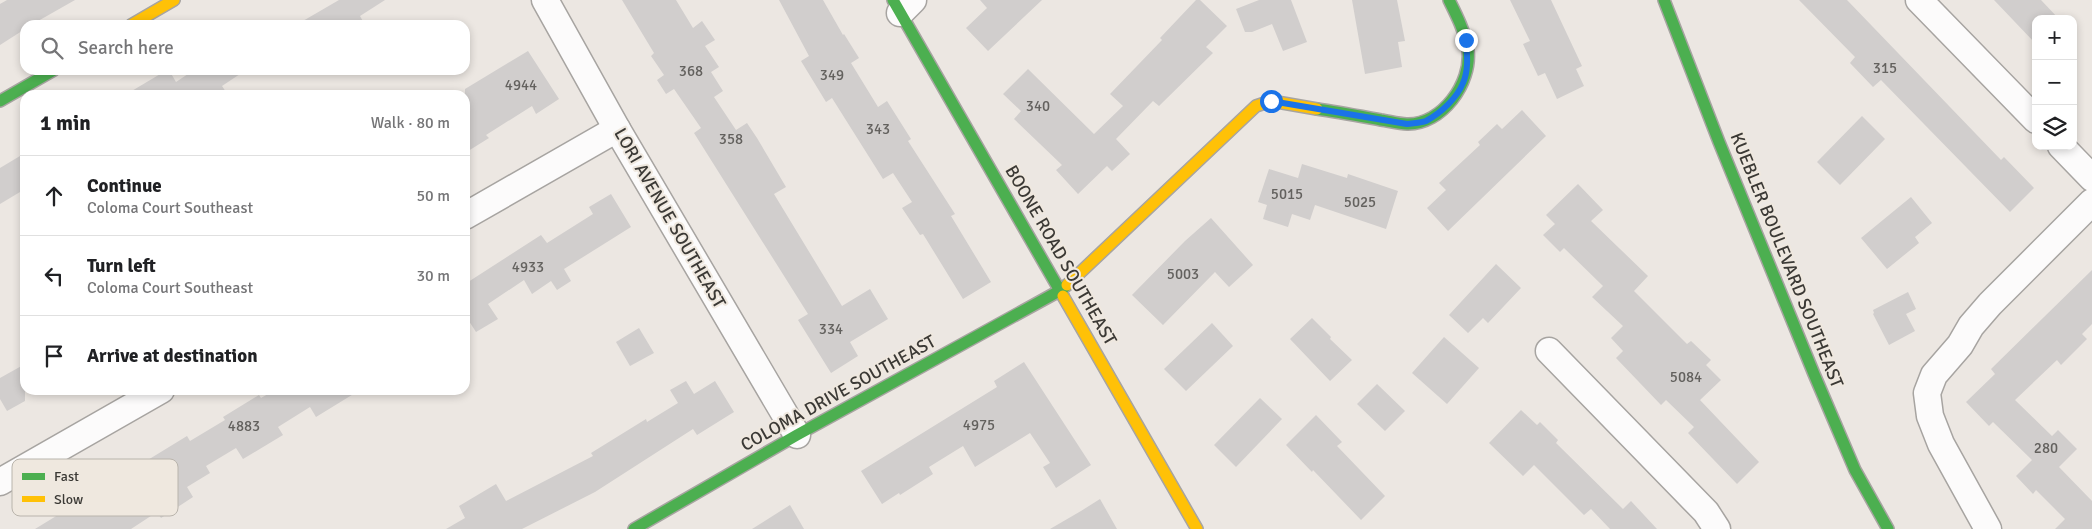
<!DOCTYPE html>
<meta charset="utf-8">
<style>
:root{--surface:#fff;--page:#f2f2f2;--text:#202124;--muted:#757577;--line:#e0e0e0}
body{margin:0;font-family:Signika,sans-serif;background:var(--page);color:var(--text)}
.controls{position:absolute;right:15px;top:15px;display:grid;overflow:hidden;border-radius:10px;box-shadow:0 2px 8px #0003}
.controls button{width:45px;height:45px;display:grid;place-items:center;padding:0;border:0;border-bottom:1px solid var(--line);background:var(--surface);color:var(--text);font:25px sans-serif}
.stop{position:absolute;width:15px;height:15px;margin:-11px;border:4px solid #1a73e8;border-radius:50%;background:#fff}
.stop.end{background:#1a73e8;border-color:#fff;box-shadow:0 1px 5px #0008}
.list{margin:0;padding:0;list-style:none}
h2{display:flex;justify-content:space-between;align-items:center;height:65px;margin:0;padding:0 20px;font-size:21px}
h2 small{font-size:16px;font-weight:400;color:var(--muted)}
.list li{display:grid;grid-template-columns:32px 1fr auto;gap:15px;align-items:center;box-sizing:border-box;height:80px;padding:0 20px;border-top:1px solid var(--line)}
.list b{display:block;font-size:19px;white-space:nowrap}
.list p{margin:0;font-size:16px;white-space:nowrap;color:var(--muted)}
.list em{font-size:16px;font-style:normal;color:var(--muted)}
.icon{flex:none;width:28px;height:28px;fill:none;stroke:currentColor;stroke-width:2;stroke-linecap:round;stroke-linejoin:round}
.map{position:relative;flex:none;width:2092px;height:529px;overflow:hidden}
.search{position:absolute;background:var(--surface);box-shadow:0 2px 8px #0003;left:20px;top:20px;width:450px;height:55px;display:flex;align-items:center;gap:12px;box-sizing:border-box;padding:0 18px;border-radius:15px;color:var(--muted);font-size:19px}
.panel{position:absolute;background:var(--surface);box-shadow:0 2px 8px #0003;left:20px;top:90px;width:450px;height:305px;border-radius:15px}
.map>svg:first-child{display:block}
.building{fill:#d1cecd}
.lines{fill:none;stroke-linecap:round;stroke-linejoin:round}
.street-casing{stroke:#a7a4a1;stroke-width:29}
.fast-casing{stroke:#a7a4a1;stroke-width:14}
.slow-casing{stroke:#a7a4a1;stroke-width:14}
.street{stroke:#fcfbfb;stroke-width:26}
.fast{stroke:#4caf50;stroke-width:11}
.slow{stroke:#ffc107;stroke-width:11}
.route{stroke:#1a73e8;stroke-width:6}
.labels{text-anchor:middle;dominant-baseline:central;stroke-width:4;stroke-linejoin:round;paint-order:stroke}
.number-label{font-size:15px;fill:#63615e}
.street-label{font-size:18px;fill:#3b3935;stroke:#efe8df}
.key{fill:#efe8df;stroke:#b9b4ac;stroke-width:1}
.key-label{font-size:14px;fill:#3b3935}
</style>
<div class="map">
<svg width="2092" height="529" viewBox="0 0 2092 529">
<rect width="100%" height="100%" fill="#ece7e2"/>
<g class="building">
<polygon points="7,0 75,0 31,25 25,25 25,29 0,45 0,4"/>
<polygon points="339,0 385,0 360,16 365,25 296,25"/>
<polygon points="622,0 676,0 693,28 702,21 715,40 705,46 719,67 711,72 723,91 714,97 736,130 747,123 757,138 786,187 774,194 842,306 870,289 888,319 850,342 858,356 831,373 798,320 808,314 694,133 701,128 674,89 666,94 657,80 664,75 651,56 654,53"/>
<polygon points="779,0 823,0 843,35 844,34 859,58 851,63 878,107 887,101 911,139 908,141 955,214 951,216 991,282 963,299 923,234 920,235 902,208 912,202 893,173 883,179 832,98 826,102 801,61 809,56"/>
<polygon points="980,0 1042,0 988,51 966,28 987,8"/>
<polygon points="1196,0 1200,0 1227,26 1206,47 1213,53 1159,106 1153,101 1116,139 1130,154 1112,171 1107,166 1078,194 1056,170 1062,165 1014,119 1021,111 1003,94 1028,69 1094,134 1123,106 1110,94 1162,40 1160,38"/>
<polygon points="1259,0 1291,0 1307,42 1283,51 1272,24 1252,32 1245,32 1236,9"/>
<polygon points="1352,0 1397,0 1405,41 1398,42 1402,67 1365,74"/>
<polygon points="1510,0 1551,0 1582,66 1576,69 1584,86 1557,99 1545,73 1538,76 1523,44 1530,41"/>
<polygon points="1799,0 1847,0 2001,160 2004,157 2034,188 2010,212 1881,80 1873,87 1850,63 1855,57"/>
<polygon points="1994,0 2041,0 2059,19 2036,19 2036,44"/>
<polygon points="528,51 559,99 536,114 532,106 486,135 489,138 465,153 465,89"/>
<polygon points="167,70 169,70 176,82 194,70 246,70 222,86 228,95 125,95"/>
<polygon points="1522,110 1546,136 1448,231 1427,208 1446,190 1439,183 1480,145 1478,142 1497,124 1502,129"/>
<polygon points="1862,116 1885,139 1840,185 1817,162"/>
<polygon points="25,153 25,189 0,204 0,168"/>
<polygon points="1302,164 1347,178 1348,174 1398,191 1386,229 1315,205 1310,220 1292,214 1288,227 1263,219 1267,205 1258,202 1269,169 1298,178"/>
<polygon points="1578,184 1603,210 1591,221 1648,276 1634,291 1687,344 1691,341 1711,360 1706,365 1721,380 1700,400 1759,462 1737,484 1688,433 1694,427 1666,400 1661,405 1616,358 1623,351 1611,338 1623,326 1592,297 1603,286 1564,248 1560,252 1543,235 1555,224 1546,215"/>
<polygon points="611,194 631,227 564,269 571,281 557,290 551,281 532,294 524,280 488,304 498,319 476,332 465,315 465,284 541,235 547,243 593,214 589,207"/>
<polygon points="1911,197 1932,223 1915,237 1919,243 1887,269 1861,238"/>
<polygon points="1211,218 1253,265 1229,287 1215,272 1163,325 1132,295 1185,241"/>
<polygon points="1496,264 1521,288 1488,323 1483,318 1468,333 1449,315"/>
<polygon points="2092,270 2092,324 2082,334 2087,339 2061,365 2057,360 2015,400 2052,436 2058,430 2077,449 2059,467 2092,501 2092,529 2055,529 2065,519 2036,490 2033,494 2016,476 2032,460 1993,422 1989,426 1966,402 1995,374 1991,369"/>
<polygon points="1908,292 1916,309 1906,314 1915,331 1889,345 1873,314 1874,313 1873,310"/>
<polygon points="1312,318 1331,337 1330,339 1352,360 1330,381 1290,339"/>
<polygon points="1212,323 1233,346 1186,391 1164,369"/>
<polygon points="639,328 654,353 630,366 616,342"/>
<polygon points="1444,337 1479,368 1447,404 1412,373"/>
<polygon points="1024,362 1091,465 1056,488 1043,467 1050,463 1030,433 975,467 963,446 929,467 933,474 900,495 899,493 882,504 861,471 997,387 994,381"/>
<polygon points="25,364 25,401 7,411 0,399 0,378"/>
<polygon points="686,381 694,394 715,381 734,412 697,435 693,429 595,492 522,529 446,529 465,518 459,506 496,484 506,501 593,456 591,453 646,419 647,422 678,403 670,390"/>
<polygon points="1377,384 1405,411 1385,431 1357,404"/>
<polygon points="275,390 360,390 316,417 310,407 278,427 283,435 243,459 236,448 206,466 210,473 187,487 193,497 161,518 157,512 131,529 35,529 187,436 190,441 225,420 223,417 259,395 261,398"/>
<polygon points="1260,398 1282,419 1236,467 1214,445"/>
<polygon points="1521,410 1537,425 1540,422 1558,440 1556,443 1623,509 1631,501 1657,529 1610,529 1591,509 1584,515 1534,465 1523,476 1489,443"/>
<polygon points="1316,415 1342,442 1337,446 1385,496 1361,520 1313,470 1312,472 1286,445"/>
<polygon points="1100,499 1117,529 1050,529 1081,511"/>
<polygon points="790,505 804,529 752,529"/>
</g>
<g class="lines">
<g class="street-casing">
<g id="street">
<polyline points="545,0 617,129 797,435"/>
<polyline points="1919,0 2036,120"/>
<polyline points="900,13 913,0"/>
<polyline points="2061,146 2092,178"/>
<polyline points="465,216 617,129"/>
<polyline points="1549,351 1706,512 1717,529"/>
<polyline points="0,482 161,390"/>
<polyline points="1988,529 1941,444 1930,416 1927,393 1934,375 1960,345 1971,326 1990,304 2092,202"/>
</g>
</g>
<g class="fast-casing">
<g id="fast">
<polyline points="893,0 1063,296"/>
<polyline points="1664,0 1719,142 1814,374 1855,470 1888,529"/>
<polyline points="0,101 54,70"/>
<path d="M1317 109C1338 112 1359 116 1381 120 1389 121 1398 124 1407 124 1442 125 1472 83 1468 50 1465 32 1457 16 1449 0"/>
<polyline points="634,529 797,435 1061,290 1067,285"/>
</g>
</g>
<g class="slow-casing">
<g id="slow">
<polyline points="131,25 174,0"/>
<polyline points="1067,285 1256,106 1271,101 1317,109"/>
<polyline points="1063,296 1197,529"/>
</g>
</g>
<use href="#street" class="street"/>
<use href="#fast" class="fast"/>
<use href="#slow" class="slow"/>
</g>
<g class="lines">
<path class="route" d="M1271 101 1407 124C1413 123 1421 123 1426 121 1441 113 1457 98 1463 83 1469 69 1467 54 1466 40"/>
</g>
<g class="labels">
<g class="number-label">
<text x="1885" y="68">315</text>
<text x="691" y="71">368</text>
<text x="832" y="75">349</text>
<text x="521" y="85">4944</text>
<text x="1038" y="106">340</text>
<text x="878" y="129">343</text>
<text x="731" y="139">358</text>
<text x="1287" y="194">5015</text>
<text x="1360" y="202">5025</text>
<text x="528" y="267">4933</text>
<text x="1183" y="274">5003</text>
<text x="831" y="329">334</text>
<text x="1686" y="377">5084</text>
<text x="979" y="425">4975</text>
<text x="244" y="426">4883</text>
<text x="2046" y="448">280</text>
</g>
<g class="street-label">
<text transform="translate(670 218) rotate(60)">LORI AVENUE SOUTHEAST</text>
<text transform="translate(1061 255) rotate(60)">BOONE ROAD SOUTHEAST</text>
<text transform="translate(1787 260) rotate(68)">KUEBLER BOULEVARD SOUTHEAST</text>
<text transform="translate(838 393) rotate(-29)">COLOMA DRIVE SOUTHEAST</text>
</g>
</g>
<rect x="12" y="459" width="166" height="57" rx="8" class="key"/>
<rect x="22" y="473" width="23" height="7" fill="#4caf50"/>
<rect x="22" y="496" width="23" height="6" fill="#ffc107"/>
<g class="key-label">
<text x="54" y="481">Fast</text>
<text x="54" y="504">Slow</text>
</g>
</svg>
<div class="controls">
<button>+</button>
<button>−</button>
<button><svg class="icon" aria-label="layers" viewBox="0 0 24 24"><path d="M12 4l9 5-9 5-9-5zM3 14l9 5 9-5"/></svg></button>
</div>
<div class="stop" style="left:1271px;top:101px"></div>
<div class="stop end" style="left:1466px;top:40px"></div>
<div class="search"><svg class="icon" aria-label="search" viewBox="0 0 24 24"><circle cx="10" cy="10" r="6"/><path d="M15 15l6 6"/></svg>Search here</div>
<section class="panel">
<h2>1 min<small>Walk · 80 m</small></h2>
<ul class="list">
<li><svg class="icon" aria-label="ahead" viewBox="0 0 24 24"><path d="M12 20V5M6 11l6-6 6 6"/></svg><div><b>Continue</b><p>Coloma Court Southeast</p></div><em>50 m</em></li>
<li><svg class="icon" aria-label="left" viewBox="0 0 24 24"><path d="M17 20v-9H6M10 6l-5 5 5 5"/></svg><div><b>Turn left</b><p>Coloma Court Southeast</p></div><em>30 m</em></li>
<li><svg class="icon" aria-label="arrive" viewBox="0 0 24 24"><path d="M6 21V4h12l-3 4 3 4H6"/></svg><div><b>Arrive at destination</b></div></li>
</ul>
</section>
</div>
